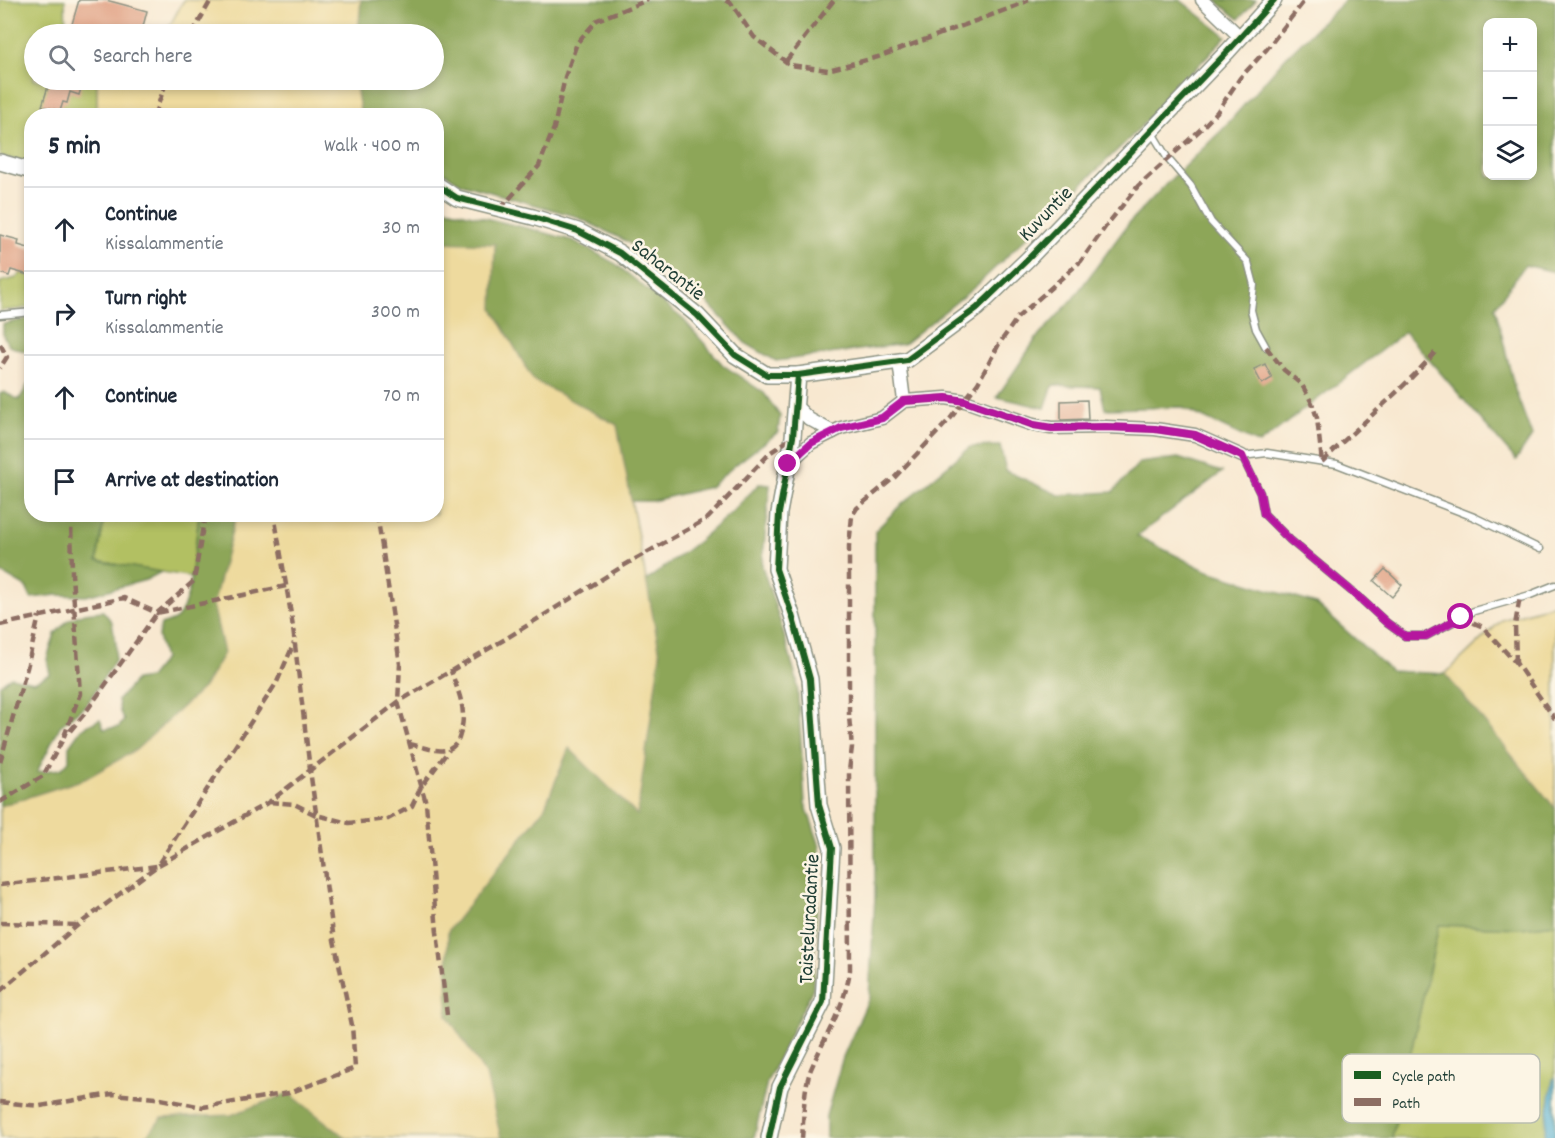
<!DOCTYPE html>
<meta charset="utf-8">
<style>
:root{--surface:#fff;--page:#f2f2f3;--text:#1f2937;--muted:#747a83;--line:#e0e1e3}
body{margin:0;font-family:Dekko,sans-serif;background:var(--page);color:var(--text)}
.controls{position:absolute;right:18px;top:18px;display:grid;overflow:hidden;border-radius:12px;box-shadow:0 3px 9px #0003}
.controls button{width:54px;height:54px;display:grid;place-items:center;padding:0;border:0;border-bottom:2px solid var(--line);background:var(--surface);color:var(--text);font:30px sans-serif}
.stop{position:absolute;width:18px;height:18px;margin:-14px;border:4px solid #b5179e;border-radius:50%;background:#fff}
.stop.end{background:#b5179e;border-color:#fff;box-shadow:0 2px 6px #0008}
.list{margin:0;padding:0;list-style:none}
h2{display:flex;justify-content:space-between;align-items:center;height:78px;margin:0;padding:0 24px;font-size:26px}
h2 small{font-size:20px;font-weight:400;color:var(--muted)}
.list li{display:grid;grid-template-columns:39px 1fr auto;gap:18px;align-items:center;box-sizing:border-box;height:84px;padding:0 24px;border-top:2px solid var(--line)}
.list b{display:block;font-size:22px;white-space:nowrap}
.list p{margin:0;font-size:20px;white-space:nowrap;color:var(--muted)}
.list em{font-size:20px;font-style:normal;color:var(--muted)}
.icon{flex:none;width:33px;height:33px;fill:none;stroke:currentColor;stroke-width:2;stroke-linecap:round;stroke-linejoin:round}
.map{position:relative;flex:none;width:1555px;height:1138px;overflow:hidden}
.search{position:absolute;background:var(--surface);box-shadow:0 3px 9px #0003;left:24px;top:24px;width:420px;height:66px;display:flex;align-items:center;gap:15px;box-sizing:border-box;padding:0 21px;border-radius:33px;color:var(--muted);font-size:22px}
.panel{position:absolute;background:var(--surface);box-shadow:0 3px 9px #0003;left:24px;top:108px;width:420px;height:414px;border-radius:24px}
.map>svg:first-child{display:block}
.green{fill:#b2c062;stroke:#687e4b;stroke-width:1.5}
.forest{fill:#8da658;stroke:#567246;stroke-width:1.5;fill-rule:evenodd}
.sand{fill:#eeda9e;stroke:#868c69;stroke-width:1.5}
.water{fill:#58b2d5;stroke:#3c7884;stroke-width:1.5}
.building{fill:#e1a184}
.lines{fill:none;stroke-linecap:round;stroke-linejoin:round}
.service-casing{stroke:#8c9282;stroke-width:9}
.minor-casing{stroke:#8c9282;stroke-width:15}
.tertiary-casing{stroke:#8c9282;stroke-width:18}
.service{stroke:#fff;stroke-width:6}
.minor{stroke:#fff;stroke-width:12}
.tertiary{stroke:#fff;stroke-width:15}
.quiet{stroke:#8d6e63;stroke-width:4.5;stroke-dasharray:9 4.5;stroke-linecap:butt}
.cycleway-casing{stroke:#fcf5e5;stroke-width:10}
.cycleway{stroke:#1b5e20;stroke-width:6}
.route{stroke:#b5179e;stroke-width:8}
.labels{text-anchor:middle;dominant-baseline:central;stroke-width:5;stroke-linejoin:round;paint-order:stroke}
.street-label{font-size:21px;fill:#1f3d34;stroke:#fcf5e5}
.key{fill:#fcf5e5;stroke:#babeb0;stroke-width:1.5}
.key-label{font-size:16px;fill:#1f3d34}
</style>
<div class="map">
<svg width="1555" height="1138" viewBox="0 0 1555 1138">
<rect width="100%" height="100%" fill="#fcf5e5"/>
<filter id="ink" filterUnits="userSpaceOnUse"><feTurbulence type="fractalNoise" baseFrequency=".0167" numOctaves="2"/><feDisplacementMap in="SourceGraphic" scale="12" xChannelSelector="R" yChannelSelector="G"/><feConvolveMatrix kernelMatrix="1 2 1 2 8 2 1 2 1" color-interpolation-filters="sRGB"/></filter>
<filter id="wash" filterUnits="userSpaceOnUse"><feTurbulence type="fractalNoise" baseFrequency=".008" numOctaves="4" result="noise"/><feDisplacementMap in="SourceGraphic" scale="24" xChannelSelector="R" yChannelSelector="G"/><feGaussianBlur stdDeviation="1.35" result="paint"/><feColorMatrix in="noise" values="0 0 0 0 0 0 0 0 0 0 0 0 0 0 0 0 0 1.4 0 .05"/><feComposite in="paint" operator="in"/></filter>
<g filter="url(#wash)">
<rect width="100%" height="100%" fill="#f8e8d0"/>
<g class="green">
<polygon points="0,0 65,0 66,34 34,34 34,80 97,80 97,115 32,116 31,164 0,156"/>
<polygon points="21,273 31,276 31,306 21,309 0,311 0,282 16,278"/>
<polygon points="105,515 199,515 191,577 97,561"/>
<polygon points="1555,924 1555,1138 1392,1138 1439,925 1521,928"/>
</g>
<g class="forest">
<polygon points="361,0 1180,0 1226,36 1131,137 976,286 904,344 776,361 745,343 704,299 626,241 575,216 462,184 437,168 436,116 361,115 355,80 434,80 434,34 358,34"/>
<polygon points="1215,0 1256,0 1239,19"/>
<path d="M1345 0H1555V272L1525 265 1495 307 1515 390 1532 436 1516 460 1405 332 1259 444 1181 407 1105 409 1100 387 1053 385 1045 408 997 397 1036 339 1072 300 1129 223 1168 182 1222 130 1286 57ZM1488 22H1532V176H1488Z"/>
<polygon points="437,201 447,209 539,231 574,241 616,264 684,320 723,365 764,393 780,416 778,432 734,466 710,487 652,501 631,501 617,425 533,380 493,309 495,245 437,242"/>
<polygon points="31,318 32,318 31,360 27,352 9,346 3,335 3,324"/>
<polygon points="31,373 32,514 105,515 97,561 161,572 146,580 86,596 57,595 31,598 26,587 2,573 0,574 0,394 4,392 19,400 29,383"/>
<polygon points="1000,446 1006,471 1059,495 1113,492 1139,463 1178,458 1222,472 1137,536 1205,570 1316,604 1391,671 1445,674 1555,808 1555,924 1521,928 1439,925 1392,1138 826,1138 826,1116 843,1057 869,998 875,898 875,531 900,506 970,447"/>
<polygon points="759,484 770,485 762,566 780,621 797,681 805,803 820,846 813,988 767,1082 754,1138 501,1138 447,1015 448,931 544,809 569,748 637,814 660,654 646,581 700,540 732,512"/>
<path d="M199 515H236L213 605 224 653 204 687 136 750 85 779 0 806V685L11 677 34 682 50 674 47 659 55 634 68 620 84 613 103 611 112 622 116 644 115 660 87 704 60 726 37 772 61 769 69 761V746L81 729 100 719 104 729 119 727 124 720 120 712 118 700 136 680 149 678 164 659 158 636 161 625C166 623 174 622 178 617 192 601 196 538 199 515Z"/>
<polygon points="289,1093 346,1138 144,1138 162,1118 231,1115"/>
</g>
<g class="sand">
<polygon points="184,0 361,0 358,34 165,34"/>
<polygon points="97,80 355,80 361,115 97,115"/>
<polygon points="437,242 495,244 493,309 533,380 617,425 660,654 637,815 569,748 544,809 448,931 447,1015 486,1075 501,1138 346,1138 289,1093 231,1115 162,1118 144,1138 0,1138 0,806 85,779 136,750 204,687 224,653 213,605 236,515 436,514"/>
<polygon points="1555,604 1555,808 1445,674 1502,620"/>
</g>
<polygon class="water" points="1555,1078 1555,1138 1544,1138 1553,1079"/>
<g id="blocks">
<g class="building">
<polygon points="79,0 106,0 147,11 141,34 85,34 70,31"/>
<polygon points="50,80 74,80 73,83 82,85 79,95 70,92 67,103 63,102 60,111 42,106"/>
<polygon points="0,235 19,240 18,245 32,249 32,276 11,270 9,276 0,273"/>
<polygon points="1265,364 1272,378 1262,384 1254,369"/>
<polygon points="1087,400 1088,419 1061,420 1061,401"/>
<polygon points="1385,569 1402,585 1392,597 1374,581"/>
</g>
</g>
</g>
<g filter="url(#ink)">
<use href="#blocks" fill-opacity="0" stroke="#8c9282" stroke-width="1.5"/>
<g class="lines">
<g class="service-casing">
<g id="service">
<polyline points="1151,131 1168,159 1191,186 1211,222 1248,262 1254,285 1251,310 1256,329 1266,347"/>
<polyline points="0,315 32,312"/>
<polyline points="1540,549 1474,517 1337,464 1267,453 1242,456 1260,493 1264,514 1290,540 1362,600 1387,623 1405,636 1426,636 1474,611 1530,595 1555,585"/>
</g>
</g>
<g class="minor-casing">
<g id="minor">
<polyline points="1202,0 1240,37"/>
<polyline points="899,361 904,401"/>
<polyline points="904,401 946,398 965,401 1033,425 1051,428 1106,427 1155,429 1195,435 1242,456"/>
<polyline points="795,405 809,419 833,432"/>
<polyline points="788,464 811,443 841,428 882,418 904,401"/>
</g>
</g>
<g class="tertiary-casing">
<g id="tertiary">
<polyline points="0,162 32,171"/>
<polyline points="436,184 457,198 533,217 578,231 620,253 697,315 735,355 767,375 798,375 907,360 977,308 1028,259 1228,51 1274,0"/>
<polyline points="769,1138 780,1087 823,1002 832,848 819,805 810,679 792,615 776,569 779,513 793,437 798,375"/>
</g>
</g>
<use href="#service" class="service"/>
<use href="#minor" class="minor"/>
<use href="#tertiary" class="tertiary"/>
<g class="quiet">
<polyline points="726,0 731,3 754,37 790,65 828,70 878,57 1016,6 1029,0"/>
<polyline points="192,34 211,0"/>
<polyline points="786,61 834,0"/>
<polyline points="154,116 167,80"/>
<polyline points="500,209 539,166 554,128 565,77 577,43 597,20 648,0"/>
<polyline points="0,344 7,357 0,368"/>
<polyline points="1266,347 1284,370 1302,385 1312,403 1317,418 1322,462"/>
<path d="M1322 462C1360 424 1402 391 1437 350"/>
<polyline points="377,514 400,664 398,702 426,803 437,932 447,1015"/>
<polyline points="1461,617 1483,627 1516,663 1555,719"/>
<polyline points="0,625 124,598 157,613 194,581 205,514"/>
<polyline points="1516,663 1515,625 1520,597"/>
<polyline points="70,731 85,713 157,613 286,586"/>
<path d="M409 744C421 746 434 752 446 750 452 749 457 744 459 738 468 711 460 697 451 671"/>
<polyline points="0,762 27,668 39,616"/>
<polyline points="0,802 43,776 63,739 80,694 72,574 71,514"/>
<polyline points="269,802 294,804 316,815 349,823 388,819 412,806 421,787 449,750"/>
<polyline points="0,885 157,866 277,682 294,643"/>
<polyline points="0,923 78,925"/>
<polyline points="0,991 78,925 157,866 269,802 398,702 507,638 623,566 708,518 771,452 793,437"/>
<polyline points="0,1102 40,1106 112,1094 155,1098 203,1107 289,1093 355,1068 352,1025 334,940 310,770 292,620 274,514"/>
<path d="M802 1138C804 1117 803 1089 811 1069 825 1036 845 1007 850 970L849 771 852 747 849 717V546L852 516 857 508 895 477 950 419 978 383 999 344 1018 317 1081 261 1106 226 1138 186 1200 130 1217 112 1240 78 1266 50 1305 0"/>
</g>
<g class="cycleway-casing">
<g id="cycleway">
<polyline points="436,184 457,198 533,217 578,231 620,253 697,315 735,355 767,375 798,375 907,360 977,308 1028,259 1228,51 1274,0"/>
<polyline points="904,401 946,398 965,401 1033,425 1051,428 1106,427 1155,429 1195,435 1242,456"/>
<polyline points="769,1138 780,1087 823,1002 832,848 819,805 810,679 792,615 776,569 779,513 793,437 798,375"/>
</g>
</g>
<use href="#cycleway" class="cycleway"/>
</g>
</g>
<g class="lines" filter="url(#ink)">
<polyline class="route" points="788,464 811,443 841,428 882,418 904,401 946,398 965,401 1034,425 1052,428 1106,427 1155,429 1195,435 1242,456 1260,493 1264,514 1290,540 1362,600 1387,623 1405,636 1426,636 1461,617"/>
</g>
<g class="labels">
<g class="street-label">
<text transform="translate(1047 215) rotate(-46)">Kuvuntie</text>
<text transform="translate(667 271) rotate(38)">Saharantie</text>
<text transform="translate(811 919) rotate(-87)">Taisteluradantie</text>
</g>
</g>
<rect x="1342" y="1054" width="198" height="69" rx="9" class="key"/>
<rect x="1354" y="1071" width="27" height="8" fill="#1b5e20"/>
<rect x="1354" y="1098" width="27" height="8" fill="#8d6e63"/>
<g class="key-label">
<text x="1392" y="1081">Cycle path</text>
<text x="1392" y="1108">Path</text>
</g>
</svg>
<div class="controls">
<button>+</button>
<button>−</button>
<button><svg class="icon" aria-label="layers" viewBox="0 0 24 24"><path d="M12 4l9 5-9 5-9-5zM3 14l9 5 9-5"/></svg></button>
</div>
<div class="stop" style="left:1461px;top:617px"></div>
<div class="stop end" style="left:788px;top:464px"></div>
<div class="search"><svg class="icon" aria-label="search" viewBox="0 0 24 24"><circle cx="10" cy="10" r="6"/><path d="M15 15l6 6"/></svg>Search here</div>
<section class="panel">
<h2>5 min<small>Walk · 400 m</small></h2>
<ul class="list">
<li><svg class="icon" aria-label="ahead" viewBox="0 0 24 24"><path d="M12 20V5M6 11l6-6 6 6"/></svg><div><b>Continue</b><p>Kissalammentie</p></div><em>30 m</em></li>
<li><svg class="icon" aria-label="right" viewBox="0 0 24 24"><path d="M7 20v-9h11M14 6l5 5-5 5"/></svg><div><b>Turn right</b><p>Kissalammentie</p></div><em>300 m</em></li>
<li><svg class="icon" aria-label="ahead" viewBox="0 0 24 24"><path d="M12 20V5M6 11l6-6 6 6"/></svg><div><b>Continue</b></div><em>70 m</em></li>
<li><svg class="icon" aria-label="arrive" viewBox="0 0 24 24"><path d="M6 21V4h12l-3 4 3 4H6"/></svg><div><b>Arrive at destination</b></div></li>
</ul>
</section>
</div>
